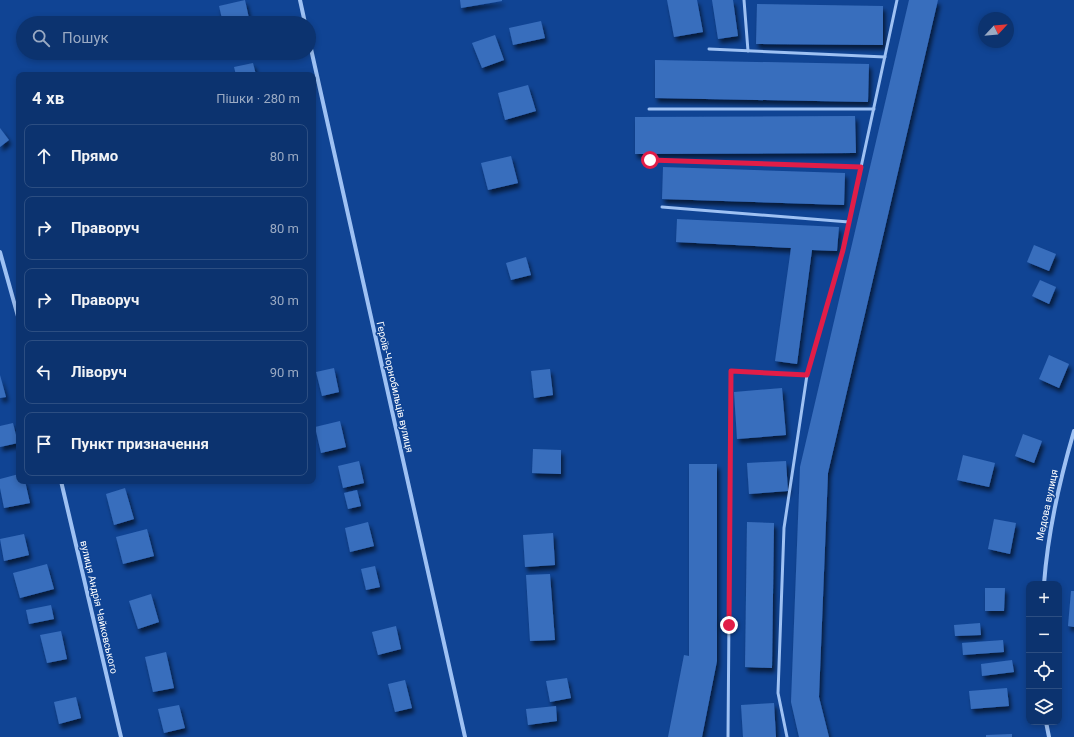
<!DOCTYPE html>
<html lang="uk">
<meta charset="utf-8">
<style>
:root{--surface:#0c336f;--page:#153b74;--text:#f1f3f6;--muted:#9aaac3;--line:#2c4e82}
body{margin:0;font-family:Roboto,sans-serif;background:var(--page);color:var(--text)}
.controls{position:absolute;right:12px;bottom:12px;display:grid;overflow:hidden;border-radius:8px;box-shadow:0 2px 6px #0003}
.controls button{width:36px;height:36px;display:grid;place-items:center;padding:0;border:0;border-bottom:1px solid var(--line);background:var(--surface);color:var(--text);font:20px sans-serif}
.compass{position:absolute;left:978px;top:12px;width:36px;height:36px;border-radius:50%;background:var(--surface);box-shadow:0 2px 6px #0003;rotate:64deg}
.stop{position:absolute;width:12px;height:12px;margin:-9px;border:3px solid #e11d48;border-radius:50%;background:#fff}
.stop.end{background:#e11d48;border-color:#fff;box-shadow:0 1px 4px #0008}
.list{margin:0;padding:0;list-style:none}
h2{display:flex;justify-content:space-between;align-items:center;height:52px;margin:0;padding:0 16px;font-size:17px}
h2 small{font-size:13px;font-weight:400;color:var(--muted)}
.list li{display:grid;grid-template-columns:26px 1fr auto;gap:12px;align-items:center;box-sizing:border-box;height:64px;margin:0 8px 8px;padding:0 8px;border:1px solid var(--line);border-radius:8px}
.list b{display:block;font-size:15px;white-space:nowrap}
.list em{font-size:13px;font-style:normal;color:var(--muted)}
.icon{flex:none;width:22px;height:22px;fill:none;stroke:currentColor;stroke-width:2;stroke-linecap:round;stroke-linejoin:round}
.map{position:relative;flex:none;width:1074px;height:737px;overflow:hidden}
.search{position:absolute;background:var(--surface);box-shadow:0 2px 6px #0003;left:16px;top:16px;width:300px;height:44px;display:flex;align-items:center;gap:10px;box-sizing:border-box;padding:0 14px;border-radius:22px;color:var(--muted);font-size:15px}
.panel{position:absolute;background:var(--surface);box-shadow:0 2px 6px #0003;left:16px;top:72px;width:300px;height:412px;border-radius:8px}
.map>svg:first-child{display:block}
.building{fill:#396ebd;filter:url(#shadow)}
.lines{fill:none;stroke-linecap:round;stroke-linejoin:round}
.service{stroke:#9ec1f3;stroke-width:3}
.minor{stroke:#9ec1f3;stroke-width:4}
.route{stroke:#e11d48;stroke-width:5}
.labels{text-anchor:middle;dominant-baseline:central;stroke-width:3;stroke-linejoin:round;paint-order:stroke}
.street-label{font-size:10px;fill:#fff;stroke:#104494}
</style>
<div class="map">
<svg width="1074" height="737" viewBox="0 0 1074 737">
<defs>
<filter id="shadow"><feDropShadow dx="2.5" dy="4.5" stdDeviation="2" flood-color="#0009"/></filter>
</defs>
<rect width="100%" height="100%" fill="#104494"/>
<g class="building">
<polygon points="245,0 250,23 223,23 219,6"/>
<polygon points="460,0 502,0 502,1 461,8"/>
<polygon points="667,0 697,0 703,32 674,37"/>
<polygon points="712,0 733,0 738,36 718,39"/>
<polygon points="909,0 938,0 828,473 819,697 829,737 799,737 791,702 800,467"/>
<polygon points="757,4 883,6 883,45 756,44"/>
<polygon points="541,21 545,38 513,45 509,28"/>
<polygon points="495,35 504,60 482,68 472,43"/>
<polygon points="655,60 869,64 868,102 655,98"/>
<polygon points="253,63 256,75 236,75 234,67"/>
<polygon points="528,85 536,111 505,120 498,93"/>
<polygon points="855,116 856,153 635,154 635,117"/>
<polygon points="0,128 9,140 0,147"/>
<polygon points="511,156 518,183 488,190 481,163"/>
<polygon points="663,167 845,173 844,205 662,199"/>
<polygon points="677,219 839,227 837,251 812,250 797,364 775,361 791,248 676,242"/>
<polygon points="1034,245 1056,254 1049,271 1027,262"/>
<polygon points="526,257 531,275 511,280 506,263"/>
<polygon points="1040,280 1056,287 1049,304 1032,296"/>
<polygon points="1049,355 1069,364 1059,388 1039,379"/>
<polygon points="334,368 339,392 322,396 316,372"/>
<polygon points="550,369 553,395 534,398 531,371"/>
<polygon points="0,375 6,397 0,398"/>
<polygon points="782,388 786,435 737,439 734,392"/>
<polygon points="340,421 346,447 321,453 315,427"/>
<polygon points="13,423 18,443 0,447 0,426"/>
<polygon points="1023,434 1042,441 1034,463 1015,456"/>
<polygon points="533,449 561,450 561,474 532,473"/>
<polygon points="963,455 995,463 989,487 957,480"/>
<polygon points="359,461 364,483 343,488 338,466"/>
<polygon points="786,461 788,491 749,494 747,463"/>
<polygon points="689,464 717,464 717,661 702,737 668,737 684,655 689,656"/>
<polygon points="19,474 19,481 25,481 30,503 4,508 0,488 0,479"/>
<polygon points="125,488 134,519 114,525 106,494"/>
<polygon points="357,490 361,506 348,509 344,493"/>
<polygon points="994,519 1016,523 1010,554 988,549"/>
<polygon points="368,522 374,546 350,552 345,528"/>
<polygon points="747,522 774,523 772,668 745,667"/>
<polygon points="147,529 154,556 123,564 116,537"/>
<polygon points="553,533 555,565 525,567 523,535"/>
<polygon points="24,534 29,555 4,561 0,539"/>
<polygon points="47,564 54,589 20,598 13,573"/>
<polygon points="375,566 380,587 366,590 361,569"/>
<polygon points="550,574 555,640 530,641 526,575"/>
<polygon points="985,588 1005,588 1004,611 985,611"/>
<polygon points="1071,591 1074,591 1074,627 1068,626"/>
<polygon points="151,594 159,622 138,629 129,601"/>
<polygon points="51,605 54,619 29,624 26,610"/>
<polygon points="980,623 981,635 955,636 954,625"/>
<polygon points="396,626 401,649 378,655 372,632"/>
<polygon points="61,631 67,659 47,663 40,635"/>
<polygon points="1003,640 1004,652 963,655 962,643"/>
<polygon points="166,652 174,688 153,692 145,657"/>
<polygon points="1012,660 1014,672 982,676 981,664"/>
<polygon points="567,678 571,698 550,702 546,681"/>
<polygon points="405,680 412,708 395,712 388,684"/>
<polygon points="1007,688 1009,706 971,709 969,691"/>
<polygon points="76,697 81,718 59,724 54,702"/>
<polygon points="774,703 776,737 743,737 741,705"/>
<polygon points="179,705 185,728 164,733 158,709"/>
<polygon points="556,706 557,721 528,725 526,709"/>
<polygon points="1012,734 1012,737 986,737 986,735"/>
</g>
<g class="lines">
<g class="service">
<polyline points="744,0 748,51"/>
<polyline points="709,49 885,57"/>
<polyline points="649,109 874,109"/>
<polyline points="650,160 861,167"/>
<polyline points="662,207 849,222"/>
<polyline points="728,737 731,371 807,375 843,251 897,0"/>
<polyline points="787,737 778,693 784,528 807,375"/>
</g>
<g class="minor">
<polyline points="300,0 305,23"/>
<polyline points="309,40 465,737"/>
<polyline points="0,252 19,320"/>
<polyline points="61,481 121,737"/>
<path d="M1044 584C1048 531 1059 482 1074 431"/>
<polyline points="1046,722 1049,737"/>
</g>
</g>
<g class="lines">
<polyline class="route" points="650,160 861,167 843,250 807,375 731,371 729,625"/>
</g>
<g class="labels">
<g class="street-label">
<text transform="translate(395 387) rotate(77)">Героїв-Чорнобильців вулиця</text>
<text transform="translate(1047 505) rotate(-78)">Медова вулиця</text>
<text transform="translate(99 607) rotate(77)">вулиця Андрія Чайковського</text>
</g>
</g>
</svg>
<div class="controls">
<button>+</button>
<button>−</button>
<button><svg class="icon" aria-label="locate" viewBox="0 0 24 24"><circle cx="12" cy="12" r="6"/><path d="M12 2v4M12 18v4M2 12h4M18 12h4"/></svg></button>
<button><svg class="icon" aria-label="layers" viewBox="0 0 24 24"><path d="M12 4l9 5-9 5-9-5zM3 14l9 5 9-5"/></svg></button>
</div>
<svg class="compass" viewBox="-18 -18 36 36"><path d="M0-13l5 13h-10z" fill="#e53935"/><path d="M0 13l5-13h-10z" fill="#9aaac3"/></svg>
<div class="stop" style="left:650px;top:160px"></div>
<div class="stop end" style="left:729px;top:625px"></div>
<div class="search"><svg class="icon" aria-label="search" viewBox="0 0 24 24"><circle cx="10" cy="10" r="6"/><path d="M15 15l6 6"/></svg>Пошук</div>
<section class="panel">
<h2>4 хв<small>Пішки · 280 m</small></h2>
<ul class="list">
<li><svg class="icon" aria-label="ahead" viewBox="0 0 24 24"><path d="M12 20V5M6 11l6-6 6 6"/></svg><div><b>Прямо</b></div><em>80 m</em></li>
<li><svg class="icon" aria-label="right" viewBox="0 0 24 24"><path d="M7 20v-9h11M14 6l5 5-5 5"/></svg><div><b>Праворуч</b></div><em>80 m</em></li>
<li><svg class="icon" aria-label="right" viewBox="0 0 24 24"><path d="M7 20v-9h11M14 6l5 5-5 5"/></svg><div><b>Праворуч</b></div><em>30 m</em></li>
<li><svg class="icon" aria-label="left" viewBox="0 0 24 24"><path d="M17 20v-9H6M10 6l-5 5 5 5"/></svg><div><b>Ліворуч</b></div><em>90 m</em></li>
<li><svg class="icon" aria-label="arrive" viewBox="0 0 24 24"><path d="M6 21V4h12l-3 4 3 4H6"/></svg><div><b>Пункт призначення</b></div></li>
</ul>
</section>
</div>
